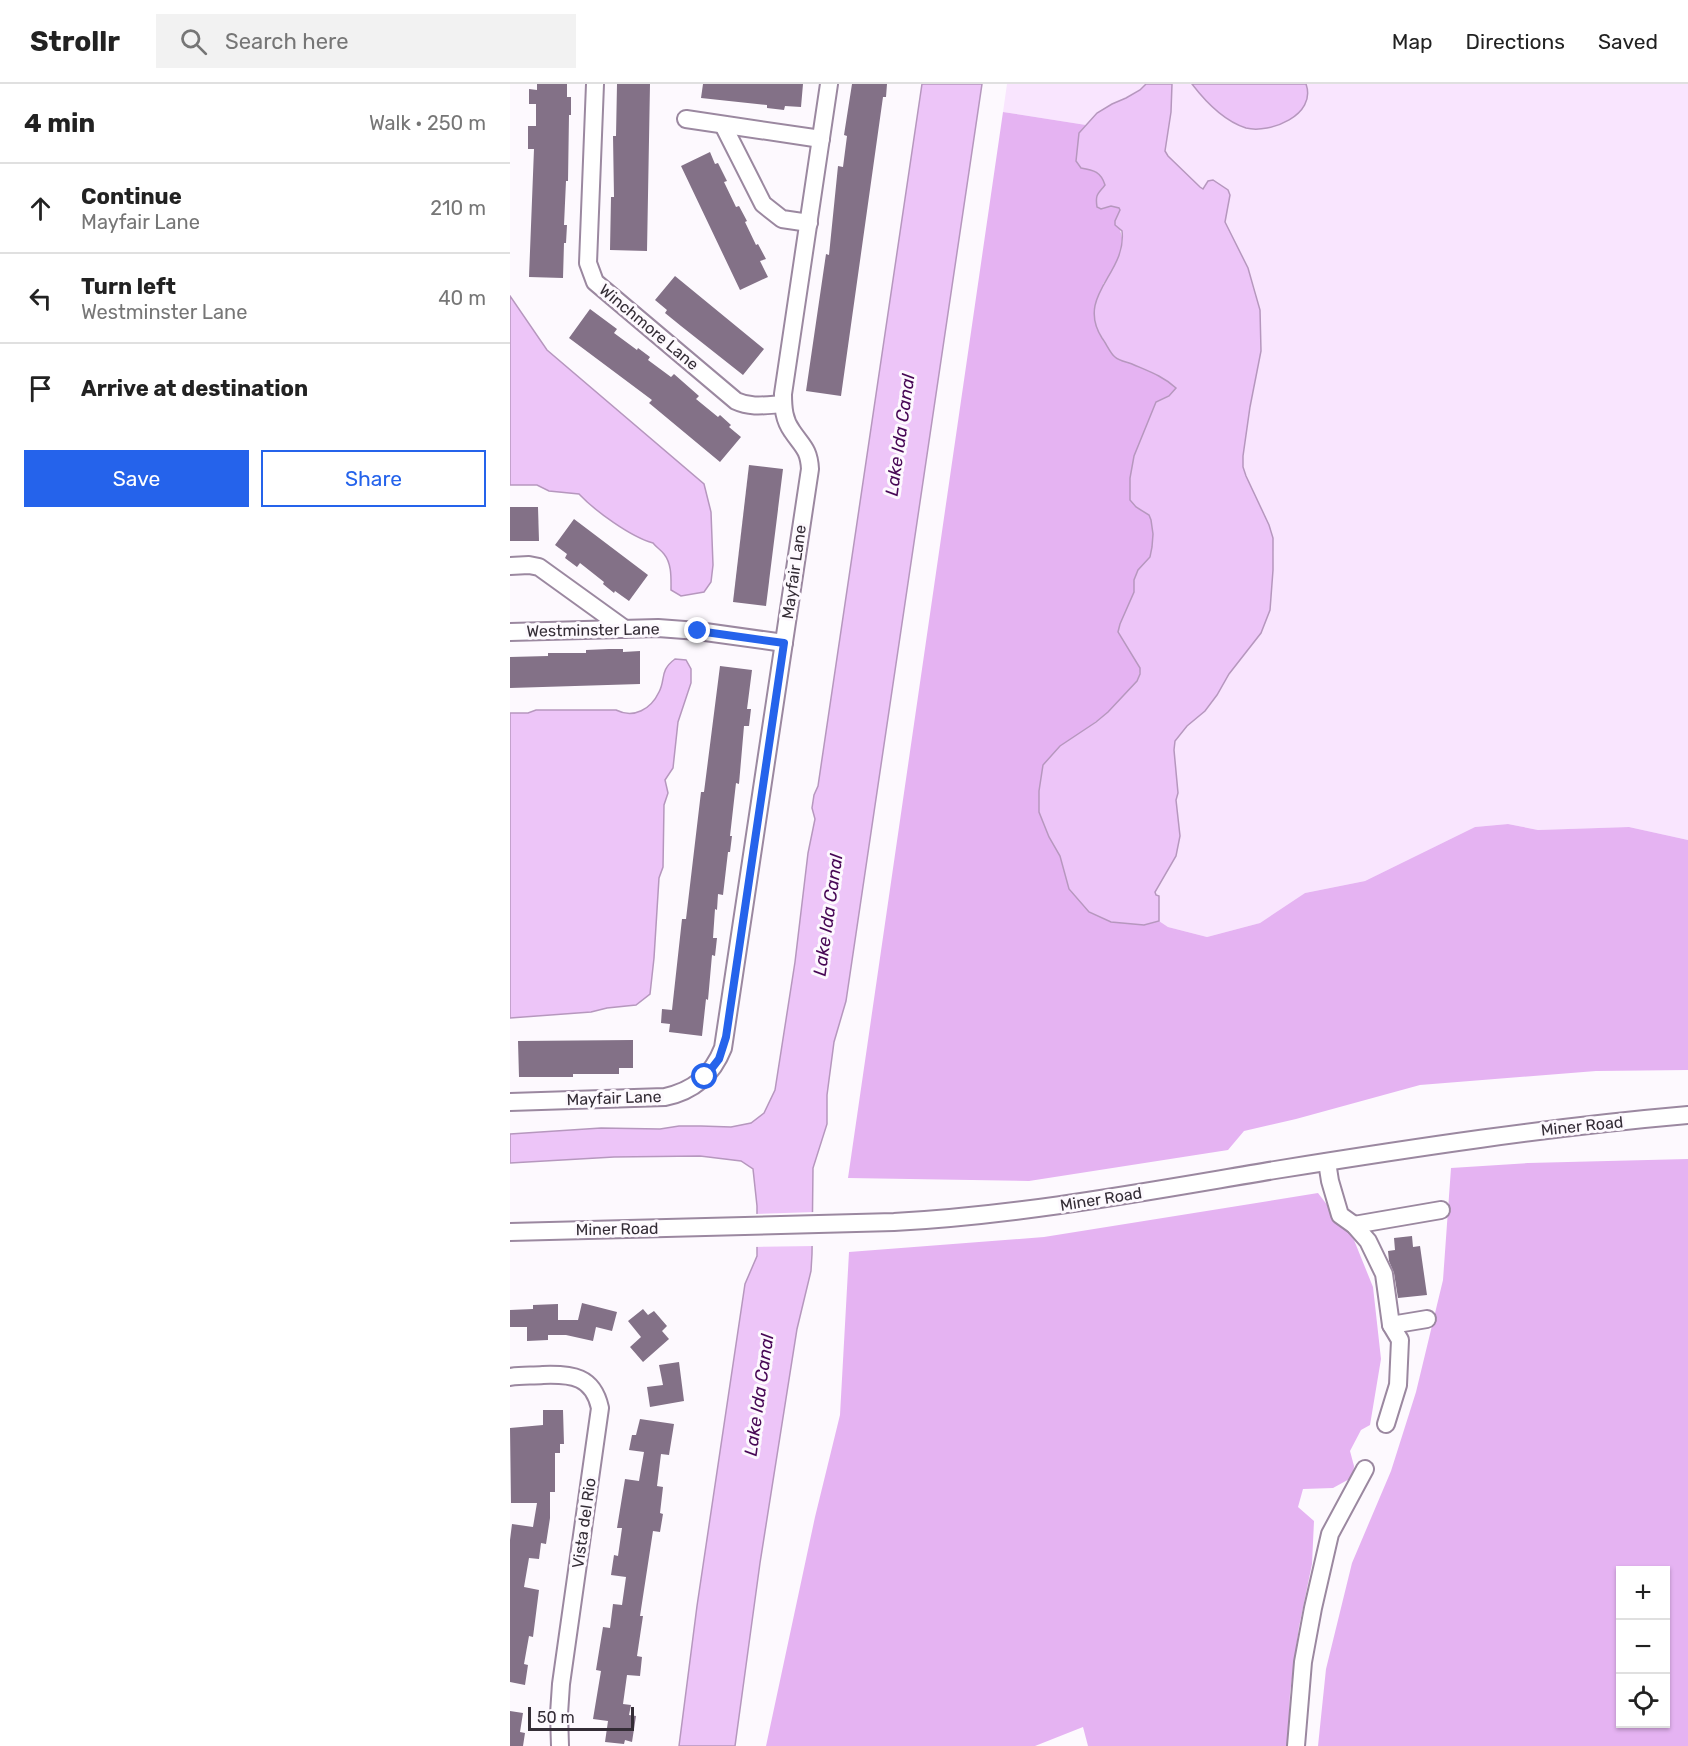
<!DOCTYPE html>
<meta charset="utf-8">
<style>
:root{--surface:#fff;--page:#f2f2f2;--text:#222;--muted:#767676;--line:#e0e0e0;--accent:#2563eb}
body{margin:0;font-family:Rubik,sans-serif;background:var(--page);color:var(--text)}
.controls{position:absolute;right:18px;bottom:18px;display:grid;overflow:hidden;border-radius:0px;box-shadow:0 2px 4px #0004}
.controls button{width:54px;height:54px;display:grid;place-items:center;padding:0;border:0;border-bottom:2px solid var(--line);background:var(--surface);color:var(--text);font:30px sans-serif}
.scale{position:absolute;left:18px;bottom:15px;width:106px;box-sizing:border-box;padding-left:6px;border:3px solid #342d36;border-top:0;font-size:16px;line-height:21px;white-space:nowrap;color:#342d36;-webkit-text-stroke:4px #fdf9fe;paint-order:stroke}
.stop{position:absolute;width:18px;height:18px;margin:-14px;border:4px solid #2563eb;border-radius:50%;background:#fff}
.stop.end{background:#2563eb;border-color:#fff;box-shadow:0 2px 6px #0008}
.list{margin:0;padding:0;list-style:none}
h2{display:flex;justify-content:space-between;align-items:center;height:78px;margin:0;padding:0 24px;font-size:26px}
h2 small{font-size:20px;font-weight:400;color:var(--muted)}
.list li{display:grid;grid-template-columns:39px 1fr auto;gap:18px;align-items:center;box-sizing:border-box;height:90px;padding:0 24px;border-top:2px solid var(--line)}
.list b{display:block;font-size:22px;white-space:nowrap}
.list p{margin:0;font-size:20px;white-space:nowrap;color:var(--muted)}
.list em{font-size:20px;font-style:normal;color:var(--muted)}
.actions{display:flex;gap:12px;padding:18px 24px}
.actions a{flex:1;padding:14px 0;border:2px solid var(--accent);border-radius:0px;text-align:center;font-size:21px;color:var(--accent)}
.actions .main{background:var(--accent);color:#fff}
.icon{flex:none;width:33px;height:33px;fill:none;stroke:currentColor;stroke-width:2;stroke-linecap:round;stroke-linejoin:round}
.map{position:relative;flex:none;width:1178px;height:1662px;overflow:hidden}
header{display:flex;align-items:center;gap:36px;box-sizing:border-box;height:84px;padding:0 30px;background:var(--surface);border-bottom:2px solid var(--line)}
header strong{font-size:28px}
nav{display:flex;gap:33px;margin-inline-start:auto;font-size:21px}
.search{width:420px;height:54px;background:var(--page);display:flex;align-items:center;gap:15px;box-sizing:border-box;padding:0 21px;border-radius:0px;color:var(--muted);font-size:22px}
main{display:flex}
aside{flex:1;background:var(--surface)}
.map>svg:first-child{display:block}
.green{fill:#f9e5fe}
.forest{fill:#e5b3f2;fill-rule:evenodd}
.water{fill:#edc5f8;stroke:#b697be;stroke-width:1.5}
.pier{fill:#fdf9fe}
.building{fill:#837187}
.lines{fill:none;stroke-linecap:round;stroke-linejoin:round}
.minor-casing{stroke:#9b88a0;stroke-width:20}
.minor{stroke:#fff;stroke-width:16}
.route{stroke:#2563eb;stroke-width:8}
.labels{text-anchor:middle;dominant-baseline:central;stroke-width:6;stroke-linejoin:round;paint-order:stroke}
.street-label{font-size:16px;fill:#342d36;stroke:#fdf9fe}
.water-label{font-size:18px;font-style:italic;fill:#470755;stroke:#fdf9fe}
</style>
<header>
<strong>Strollr</strong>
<div class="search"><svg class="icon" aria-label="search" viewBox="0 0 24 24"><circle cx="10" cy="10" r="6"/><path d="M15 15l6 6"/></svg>Search here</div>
<nav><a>Map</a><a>Directions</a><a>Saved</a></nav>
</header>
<main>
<aside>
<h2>4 min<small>Walk · 250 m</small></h2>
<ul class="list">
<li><svg class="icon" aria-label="ahead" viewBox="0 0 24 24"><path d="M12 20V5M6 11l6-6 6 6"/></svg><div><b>Continue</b><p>Mayfair Lane</p></div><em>210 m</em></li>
<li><svg class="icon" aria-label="left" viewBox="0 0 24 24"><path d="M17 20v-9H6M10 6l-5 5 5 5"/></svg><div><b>Turn left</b><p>Westminster Lane</p></div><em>40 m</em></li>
<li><svg class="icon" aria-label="arrive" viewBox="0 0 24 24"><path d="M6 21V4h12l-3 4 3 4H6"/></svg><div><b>Arrive at destination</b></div></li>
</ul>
<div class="actions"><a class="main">Save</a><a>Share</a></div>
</aside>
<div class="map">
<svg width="1178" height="1662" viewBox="0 0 1178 1662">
<rect width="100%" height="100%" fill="#fdf9fe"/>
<path class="green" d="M497 0H1178V756L1119 743 1028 746 998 740 965 743 855 797 795 809 750 839 697 853 658 843 649 837V812L646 811 645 808 666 772V716L668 709 664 666 665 657 677 642 695 627 707 611 719 590 751 549 760 526 764 468 733 383C733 355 740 327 745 301 746 293 746 285 749 277L750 226 745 205 738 184 715 138 720 111 696 102 693 105 690 103 658 72 655 68 656 62 576 41 493 28Z"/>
<g class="forest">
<path d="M493 28 576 41 569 49 571 84C584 86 591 88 595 101L592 104 591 125 601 122 609 124 610 127 605 137C621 160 608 180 593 200L635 285 656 294 666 304 659 312 626 423 639 431 642 436 643 450 642 463 640 473 628 486 624 496V508L610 540 608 547 630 584C632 610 570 649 550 662L539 753 550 772 560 805 634 841 649 837 658 843 697 853 750 839 795 809 855 797 965 743 998 740 1028 746 1119 743 1178 756V986L1086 987 910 1001 786 1035 734 1047 718 1066 519 1097 338 1094Z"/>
<path d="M1178 1075V1662H808L816 1585 842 1479 881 1387 906 1308 933 1196 941 1084 1018 1079ZM1110 1486H1156V1640H1110Z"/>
<polygon points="808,1109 844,1156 863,1203 871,1275 860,1341 851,1346 840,1367 844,1382 843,1393 823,1404 793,1405 788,1423 804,1437 802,1480 789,1543 780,1609 778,1662 578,1662 573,1643 525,1662 256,1662 305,1433 330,1331 339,1168 534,1153"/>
</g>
<g class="water">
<polygon points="412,0 472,0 336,917 324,958 317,1011 317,1040 303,1084 302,1170 301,1187 287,1245 250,1479 225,1662 169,1662 187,1522 235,1200 247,1172 247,1122 243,1085 231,1077 190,1072 104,1073 0,1079 0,1050 91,1044 150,1045 169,1042 191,1042 221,1043 241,1039 254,1029 265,1006 285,878 298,769 305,735 302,724 304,711 308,702"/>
<path d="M636 0H662L661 28 655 67 658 72 690 103 693 105 698 97 703 96 718 106 720 111 715 138 738 184 750 226 751 267 740 323 733 372V383L736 392 759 441 763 454V486L760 526 751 549 719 590 707 611 695 627 677 642 665 657 664 666 668 709 666 716 670 752 666 772 645 808 646 811 649 812V837L634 841 601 838 579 828 559 805 550 772 539 753 529 728V707L533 681 550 662 586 638 598 628 627 597 630 590V584L608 548 610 540 624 508V496L628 486 640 473 642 463 643 450 641 436 639 431 626 423 620 416V394L624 372 646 318 659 312 666 304C653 292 638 287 622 280 617 278 609 277 605 273 600 269 596 259 592 254 565 211 617 190 612 147L605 141V137L610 126 609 124 601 122 591 125 587 123C585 110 588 110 595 101 591 88 584 86 571 84L566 77 569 49 587 29 602 20 616 14 630 6Z"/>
<path d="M682 0H796C807 31 760 50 736 44 714 37 695 17 682 0Z"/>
<path d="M0 212 37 266 194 400 201 428 203 481 201 498 194 508 171 512 161 506C161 494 162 480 154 470 150 465 147 464 143 459 121 453 85 427 69 410L39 407 27 401H0Z"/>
<path d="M165 575 176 576 181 585V599L168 638 163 684 155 696 158 709 154 721 153 783 149 794 144 874 140 910 126 921 97 924 81 928 0 934V629H18L26 626H106C124 635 141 625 149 608 156 595 149 587 165 575Z"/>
</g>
<polygon class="pier" points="305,1128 305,1162 244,1163 244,1130"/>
<g class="building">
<polygon points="27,0 57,0 57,13 61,13 61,31 59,31 58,97 56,97 54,141 57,141 56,159 54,159 53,194 19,193 24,65 18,65 18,42 26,42 26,20 19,20 19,5 27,6"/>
<polygon points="107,0 140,0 137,167 100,166 101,113 104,113 103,52 106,52"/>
<polygon points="193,0 293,0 291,23 275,22 274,26 257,24 257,21 191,14"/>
<polygon points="342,0 377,0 376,13 373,13 331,312 296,307 316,170 319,171 328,82 333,83 337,52 334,51"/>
<polygon points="200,68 205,80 208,79 217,97 214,98 226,123 229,122 237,137 235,138 246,161 248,160 256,175 250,177 258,193 230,206 171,82"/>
<polygon points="165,192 254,265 233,291 171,242 155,229 157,226 145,216"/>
<polygon points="80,225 107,245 104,249 127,266 128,264 140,273 138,276 161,293 164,290 189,312 186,315 208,333 210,331 221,341 219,343 231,353 210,378 139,319 142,316 59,254"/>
<polygon points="239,381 273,385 256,522 223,518"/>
<polygon points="0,423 28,423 29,457 0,457"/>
<polygon points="64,435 138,491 119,517 105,507 104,509 93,500 94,498 70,479 67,483 55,474 57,470 45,461"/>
<polygon points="99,565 113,565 113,568 130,567 130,600 0,604 0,573 38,572 38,569 76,569 76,566"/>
<polygon points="210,582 242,586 237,625 241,625 239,642 234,642 229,700 226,699 220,752 222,752 220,768 218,768 213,811 208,810 207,826 205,825 203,854 207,854 205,872 202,871 198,916 196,915 192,952 159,948 160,940 151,939 152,925 162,926 172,835 176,835 191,708 194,708"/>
<polygon points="123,956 123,984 109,984 109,990 63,990 63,993 9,993 8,957"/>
<polygon points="902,1152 903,1163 910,1162 917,1211 888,1214 884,1189 879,1177 878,1167 885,1166 884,1154"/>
<polygon points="72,1219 107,1228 102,1247 86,1243 83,1257 56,1251 38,1251 38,1256 17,1257 17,1243 0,1243 0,1226 23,1225 23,1221 48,1220 48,1236 68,1236"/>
<polygon points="133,1225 138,1231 144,1227 157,1242 152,1247 159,1255 133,1278 120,1263 131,1253 118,1237"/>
<polygon points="169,1278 174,1317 140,1323 137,1303 153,1301 149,1281"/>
<polygon points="33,1326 53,1326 54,1360 50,1360 50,1369 45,1369 45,1408 40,1408 40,1434 36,1460 31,1459 29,1475 19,1474 14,1503 29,1506 23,1553 19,1552 14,1580 18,1581 15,1601 0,1598 0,1456 2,1440 23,1443 27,1419 1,1419 0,1344 33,1341"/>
<polygon points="130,1335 164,1340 159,1371 151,1370 147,1402 153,1403 150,1429 153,1430 150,1448 143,1447 130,1532 133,1532 127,1572 132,1573 130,1592 117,1591 113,1620 121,1621 119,1631 126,1632 122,1658 115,1656 114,1660 95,1658 98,1637 83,1635 91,1587 86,1586 93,1543 100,1544 103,1520 112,1521 116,1493 101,1491 104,1471 108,1472 112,1444 107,1444 115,1395 129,1397 134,1368 119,1366 122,1351 126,1351"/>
<polygon points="0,1627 13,1629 10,1648 15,1649 13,1662 0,1662"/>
</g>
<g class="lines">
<g class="minor-casing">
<g id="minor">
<path d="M85 0 78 179 85 198 226 317C241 324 256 321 273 320"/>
<polyline points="176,35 311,55"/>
<polyline points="213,41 253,120 272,135 299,139"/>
<polyline points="0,482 19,481 29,483 115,545"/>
<polyline points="0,548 148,544 188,547 274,559"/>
<path d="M0 1018 155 1013C183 1007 202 992 213 964L300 385C299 365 292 362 282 347 274 336 273 324 273 310L319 0"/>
<polyline points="817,1078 820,1097 830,1131 844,1141 858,1157 874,1190 881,1241 890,1256 888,1301 876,1340"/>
<polyline points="844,1141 931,1126"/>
<path d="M0 1148 384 1138C513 1131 639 1107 765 1086 902 1064 1040 1043 1178 1031"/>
<polyline points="881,1241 917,1235"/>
<path d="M0 1293C11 1291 22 1292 33 1291 62 1290 83 1292 90 1324L51 1600 49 1630 50 1662"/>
<polyline points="786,1662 793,1578 803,1524 820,1450 855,1385"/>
</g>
</g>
<use href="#minor" class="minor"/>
</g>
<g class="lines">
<polyline class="route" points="188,547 274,559 216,953 209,975 195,993"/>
</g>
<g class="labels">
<g class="street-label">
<text transform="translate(139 243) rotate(40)">Winchmore Lane</text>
<text transform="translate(284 488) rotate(-82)">Mayfair Lane</text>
<text transform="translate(83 546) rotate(-1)">Westminster Lane</text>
<text transform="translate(104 1014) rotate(-2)">Mayfair Lane</text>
<text transform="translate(1072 1042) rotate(-6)">Miner Road</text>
<text transform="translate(591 1115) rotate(-9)">Miner Road</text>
<text transform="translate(107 1145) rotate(-1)">Miner Road</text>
<text transform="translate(74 1439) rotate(-82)">Vista del Rio</text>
</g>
<g class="water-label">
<text transform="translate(390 351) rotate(-82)">Lake Ida Canal</text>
<text transform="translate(318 831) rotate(-82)">Lake Ida Canal</text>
<text transform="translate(249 1311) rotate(-82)">Lake Ida Canal</text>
</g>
</g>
</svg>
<div class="controls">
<button>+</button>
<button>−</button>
<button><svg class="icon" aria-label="locate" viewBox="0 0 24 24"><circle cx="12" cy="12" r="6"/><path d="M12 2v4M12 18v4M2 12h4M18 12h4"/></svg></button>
</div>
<div class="scale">50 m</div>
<div class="stop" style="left:195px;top:993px"></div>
<div class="stop end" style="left:188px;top:547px"></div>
</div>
</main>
